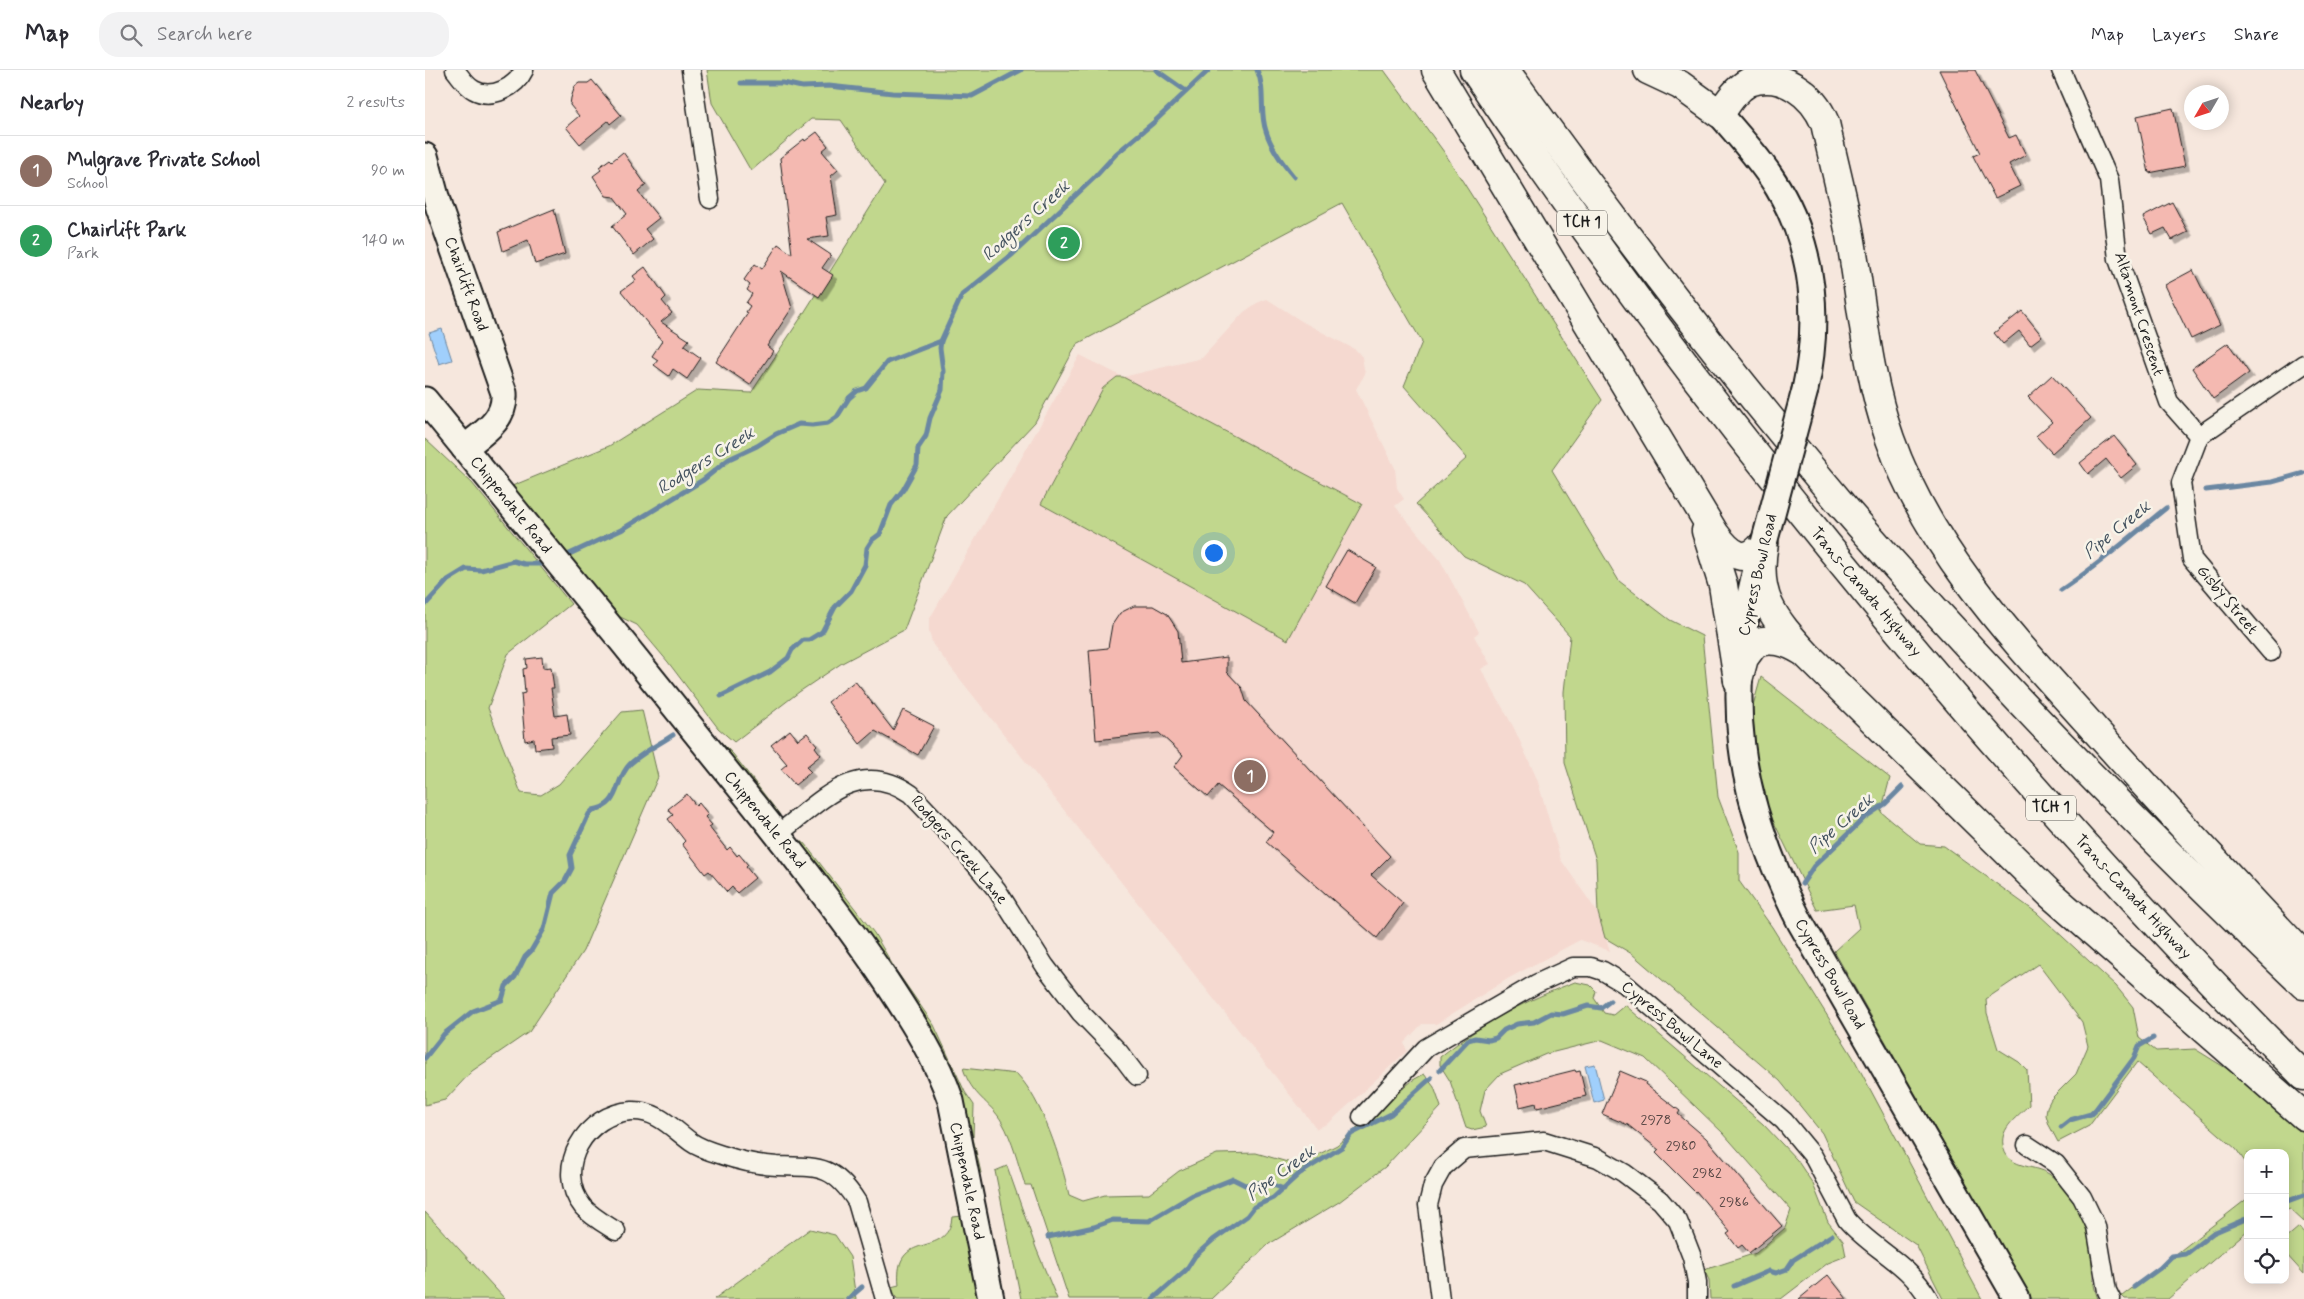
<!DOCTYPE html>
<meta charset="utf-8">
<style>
:root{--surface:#fff;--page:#f2f2f3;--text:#2b2b33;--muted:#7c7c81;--line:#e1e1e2;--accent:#111827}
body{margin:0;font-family:Mynerve,sans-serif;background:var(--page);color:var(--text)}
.controls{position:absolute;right:15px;bottom:15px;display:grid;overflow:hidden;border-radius:10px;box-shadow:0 2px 12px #0003}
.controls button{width:45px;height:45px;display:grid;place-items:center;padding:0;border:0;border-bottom:1px solid var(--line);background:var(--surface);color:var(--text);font:25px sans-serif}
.compass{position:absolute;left:1759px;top:15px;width:45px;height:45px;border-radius:50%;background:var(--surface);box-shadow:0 2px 12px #0003;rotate:231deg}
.you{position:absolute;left:788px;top:482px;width:18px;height:18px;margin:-12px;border:4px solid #fff;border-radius:50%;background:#1a73e8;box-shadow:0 0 0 8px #1a73e833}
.badge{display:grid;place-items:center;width:32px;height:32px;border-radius:50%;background:var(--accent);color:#fff;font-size:16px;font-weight:700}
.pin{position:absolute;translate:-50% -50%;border:2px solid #fff;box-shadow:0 1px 5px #0006}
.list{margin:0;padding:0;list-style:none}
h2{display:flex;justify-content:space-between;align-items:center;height:65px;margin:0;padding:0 20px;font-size:21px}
h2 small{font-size:16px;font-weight:400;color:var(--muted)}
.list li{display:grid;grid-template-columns:32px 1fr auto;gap:15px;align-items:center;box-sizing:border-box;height:70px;padding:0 20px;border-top:1px solid var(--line)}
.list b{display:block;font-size:19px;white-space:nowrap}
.list p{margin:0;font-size:16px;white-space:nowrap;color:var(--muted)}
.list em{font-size:16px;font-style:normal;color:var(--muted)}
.icon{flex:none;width:28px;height:28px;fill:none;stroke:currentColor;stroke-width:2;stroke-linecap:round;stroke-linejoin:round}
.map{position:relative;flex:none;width:1879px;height:1229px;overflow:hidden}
header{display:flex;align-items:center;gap:30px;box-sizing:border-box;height:70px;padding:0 25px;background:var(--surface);border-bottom:1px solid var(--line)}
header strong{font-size:24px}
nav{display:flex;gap:28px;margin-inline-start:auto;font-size:18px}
.search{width:350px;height:45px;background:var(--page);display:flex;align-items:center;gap:12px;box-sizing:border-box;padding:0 18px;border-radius:20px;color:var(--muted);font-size:19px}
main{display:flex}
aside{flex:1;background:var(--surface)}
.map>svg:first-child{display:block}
.built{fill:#f5d9d0}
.green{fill:#c1d78d;stroke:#6e7a54}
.water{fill:#a0cffc;stroke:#6b87a2}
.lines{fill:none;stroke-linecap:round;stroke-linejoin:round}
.stream{stroke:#6b87a2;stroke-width:5}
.building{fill:#f4b9b1;stroke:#1c1c1c;filter:url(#shadow)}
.street-casing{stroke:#1c1c1c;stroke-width:21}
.secondary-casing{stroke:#1c1c1c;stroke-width:29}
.highway-casing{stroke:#1c1c1c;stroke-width:31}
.street{stroke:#f7f3e8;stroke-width:18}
.secondary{stroke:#f7f3e8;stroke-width:25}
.highway{stroke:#f7f3e8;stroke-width:28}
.secondary-bridge-casing{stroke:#1c1c1c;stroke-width:29;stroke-linecap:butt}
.secondary-bridge{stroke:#f7f3e8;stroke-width:25}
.labels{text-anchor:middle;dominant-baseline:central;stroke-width:5;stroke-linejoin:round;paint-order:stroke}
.number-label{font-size:14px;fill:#524341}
.shield{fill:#f7f3e8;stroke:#5e5c59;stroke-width:1}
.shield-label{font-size:15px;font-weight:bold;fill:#1c1c1c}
.street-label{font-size:16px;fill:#1c1c1c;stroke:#f7f3e8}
.water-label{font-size:18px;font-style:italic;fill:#44525f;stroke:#f7f3e8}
</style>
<header>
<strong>Map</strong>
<div class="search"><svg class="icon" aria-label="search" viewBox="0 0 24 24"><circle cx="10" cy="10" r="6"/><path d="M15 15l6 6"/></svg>Search here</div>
<nav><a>Map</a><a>Layers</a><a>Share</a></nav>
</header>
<main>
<aside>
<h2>Nearby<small>2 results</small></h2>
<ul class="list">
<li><span class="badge" style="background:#8d6e63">1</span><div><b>Mulgrave Private School</b><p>School</p></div><em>90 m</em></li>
<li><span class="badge" style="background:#2e9e5b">2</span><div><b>Chairlift Park</b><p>Park</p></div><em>140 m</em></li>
</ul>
</aside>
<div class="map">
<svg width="1879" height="1229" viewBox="0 0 1879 1229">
<defs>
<filter id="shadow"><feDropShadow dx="4.5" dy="4.5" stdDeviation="0" flood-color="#0004"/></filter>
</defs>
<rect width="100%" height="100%" fill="#f6e7dd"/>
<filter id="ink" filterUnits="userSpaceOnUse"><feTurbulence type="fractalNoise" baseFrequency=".02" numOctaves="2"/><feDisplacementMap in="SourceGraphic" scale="10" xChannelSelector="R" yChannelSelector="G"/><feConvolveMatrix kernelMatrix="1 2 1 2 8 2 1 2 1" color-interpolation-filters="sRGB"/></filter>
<g filter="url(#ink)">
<polygon class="built" points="842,229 878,252 931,280 937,287 940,304 931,319 970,398 972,418 979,429 970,436 1015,490 1054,562 1049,566 1065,594 1056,599 1089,658 1112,709 1136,790 1173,843 1185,881 1155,870 1084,908 1011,954 997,954 979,973 982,981 905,1052 892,1059 508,575 504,562 504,550 655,285 698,307 777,288 819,242 832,233"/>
<g class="green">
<polygon points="282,0 959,0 1019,82 1177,330 1127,400 1194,511 1245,550 1277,566 1293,727 1314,782 1314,811 1347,857 1428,987 1557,1229 1518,1229 1491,1175 1429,1132 1397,1063 1355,1011 1207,884 1180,868 1173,843 1171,790 1140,693 1139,622 1145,566 1099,515 1039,486 991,434 1042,388 979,316 997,272 917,133 652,274 610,352 522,446 479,560 417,593 374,622 309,672 293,658 243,592 212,555 191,545 87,416 184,376 273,320 326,323 377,246 460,114 416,50 386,49 326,101 287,33"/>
<polygon points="692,307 698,307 937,434 863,570 616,434 678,318"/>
<polygon points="0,369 47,413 146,534 83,584 63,638 96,723 116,725 134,714 197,642 217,640 233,707 158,881 104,962 47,1001 20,1030 0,1035"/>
<path d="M1336 607 1465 708 1456 742 1495 774 1519 776 1612 843 1691 916 1708 937 1714 968 1731 981 1770 979 1830 1016 1879 1063V1152L1865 1139 1860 1141V1083H1823V1096L1811 1079 1712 992 1664 1056 1633 1072 1624 1055 1621 1045 1622 1037 1626 1029 1651 1004 1663 976 1657 952 1613 894 1561 929 1562 943 1573 979 1594 992 1602 1000 1604 1035C1593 1046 1575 1058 1578 1075 1581 1099 1608 1094 1624 1104 1628 1107 1634 1113 1638 1117 1651 1133 1662 1155 1665 1176 1668 1194 1666 1212 1673 1229H1607L1409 881 1434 858 1429 835 1392 840 1335 724 1327 639Z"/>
<polygon points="294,670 308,684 355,745 348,742 291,673"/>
<polygon points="374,772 378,772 383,778 449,863 470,899 509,955 540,1022 549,1035 548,1068 556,1103 552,1104 538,1041"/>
<path d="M1150 912 1165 915 1171 921 1169 928 1179 943 1188 945 1200 935 1338 1054 1372 1090 1388 1114 1403 1152 1418 1171 1421 1186 1403 1193 1356 1229H1285L1284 1210 1279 1200 1331 1183 1360 1158 1366 1140 1298 1063 1220 988 1177 970 1121 984 1075 1004 1060 1020 1055 1041 1061 1057 1047 1060 1041 1058 1025 1011 1015 995V987C1057 953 1099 931 1150 912Z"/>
<path d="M538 998 592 1004C617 1030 636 1089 644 1125L658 1131 680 1125 724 1124 754 1101 792 1084 831 1083 873 1095 912 1075 988 1010 999 1004 1009 1017 1016 1037 960 1097 914 1132 844 1174 786 1229H644L606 1115H600C593 1094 588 1071 577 1052 565 1031 547 1027 538 998Z"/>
<polygon points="582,1096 611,1178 632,1229 596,1229 570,1101"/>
<polygon points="1823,1128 1823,1160 1743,1229 1700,1229 1697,1226"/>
<polygon points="0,1142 80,1229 0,1229"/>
<path d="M539 1146 556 1229H472L466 1217 474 1215C468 1157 523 1191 527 1147Z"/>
<polygon points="1874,1157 1879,1163 1879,1204 1860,1183 1860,1169"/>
<polygon points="385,1159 410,1165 425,1187 431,1229 289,1229"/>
</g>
<g class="water">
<polygon points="17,259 27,290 14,294 4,263"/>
<polygon points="1170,994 1179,1030 1169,1033 1160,996"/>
</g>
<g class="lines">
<g class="stream">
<polyline points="731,0 761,21"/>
<path d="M832 0C841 19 834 42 841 61 846 78 858 94 869 107"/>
<polyline points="316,13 358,13 377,17 404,16 468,23 547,26 596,0"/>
<polyline points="1781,420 1847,412 1879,403"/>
<polyline points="138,487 196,460 278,410 304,389 332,376 351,364 374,354 387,355 403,353 412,347 424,328 432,321 441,318 462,292 516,271 537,225 588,184 669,108 691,84 728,53 784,0"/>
<path d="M1636 520C1674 495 1706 466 1741 438"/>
<polyline points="0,535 23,510 41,499 56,500 89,491 99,494 123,494"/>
<polyline points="296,626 345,602 363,588 367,580 378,570 384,570 397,562 410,537 426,521 440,495 442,478 447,470 455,464 466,435 478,420 492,395 493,378 501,366 505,348 517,320 518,301 515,278 516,271"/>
<polyline points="1377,814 1389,796 1427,760 1439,748 1460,734 1477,717"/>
<path d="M0 988 19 964 48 941 77 930 81 916 90 907 100 887 106 881 119 859 128 823 140 811 147 798 145 785 164 744 168 740C197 735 188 711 205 694 217 683 234 674 248 665"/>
<polyline points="1015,1000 1043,970 1050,968 1064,970 1071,968 1079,960 1092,954 1109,952 1126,943 1138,944 1163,936 1176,938 1185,931"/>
<polyline points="1636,1057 1645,1050 1666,1044 1671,1039 1709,988 1714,976 1728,968"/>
<polyline points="1860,1132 1879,1125"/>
<polyline points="623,1167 669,1157 688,1150 724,1151 768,1125 808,1109 820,1115 840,1112 859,1119"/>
<polyline points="1309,1216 1344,1201 1351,1203 1362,1199 1368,1190 1407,1165"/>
<polyline points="1709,1217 1735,1198 1747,1186 1761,1184 1788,1163 1823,1148"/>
<polyline points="423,1229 437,1217"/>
<polyline points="728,1229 761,1200 770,1186 788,1170 822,1146 829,1137 848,1128 874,1104 917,1077 926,1064 966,1044 1006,1008"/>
</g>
</g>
<g class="building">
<polygon points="1514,0 1550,0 1584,68 1591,65 1601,85 1584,94 1595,116 1570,128 1548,86 1555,83"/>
<polygon points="167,10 196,45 185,54 183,51 155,74 141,57 154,46 145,35 146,28 150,16 154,13 163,13"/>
<polygon points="1748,38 1760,96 1724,103 1712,46"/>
<polygon points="392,62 403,76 397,81 413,100 406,106 412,145 401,147 404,166 382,169 406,185 397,198 408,205 394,227 356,201 367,238 342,276 348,281 325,315 291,292 323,243 321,242 325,236 321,233 327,224 322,220 325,215 319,210 330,194 337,199 353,174 367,184 355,88 379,69 380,71"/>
<polygon points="198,82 221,115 213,122 234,148 220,159 228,169 209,185 187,156 202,144 189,127 181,126 168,106 176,100 174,97 185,89 187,91"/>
<polygon points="1747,132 1763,162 1747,170 1740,158 1727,164 1718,147"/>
<polygon points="129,139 140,184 110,194 103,170 78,181 73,162"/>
<polygon points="220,197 241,227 237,231 247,243 236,252 264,270 259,276 276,288 262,309 248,299 244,306 229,295 233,290 227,286 237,271 196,221 211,210 208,206"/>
<polygon points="1768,200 1795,255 1766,269 1740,215"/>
<polygon points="1597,241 1617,266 1605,275 1594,261 1578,274 1569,263"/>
<polygon points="1803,273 1824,303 1788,329 1767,298"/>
<polygon points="1627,305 1666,348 1627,383 1611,366 1627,352 1603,327"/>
<polygon points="1689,366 1712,395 1696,408 1681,389 1663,404 1655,393"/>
<polygon points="922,480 951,497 930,533 901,516"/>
<polygon points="709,536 728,536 742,544 753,561 756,593 802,587 802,602 817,618 821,631 965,786 946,805 978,833 952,868 841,772 848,762 793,715 783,727 749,697 758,685 734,663 671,670 664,580 683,578 687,555 695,543"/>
<polygon points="117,587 118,598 126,597 129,618 126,618 130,646 142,644 145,665 126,667 127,677 110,679 109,669 100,671 96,624 100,623 98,599 102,598 101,589"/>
<polygon points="430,611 468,660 478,640 509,656 493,685 450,661 435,674 403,632"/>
<polygon points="365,660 373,670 382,663 392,675 390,677 396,685 381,697 386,702 370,715 356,699 362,694 346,675"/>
<polygon points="262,724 271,736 274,733 283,744 280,747 287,755 284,757 302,780 305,777 312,786 314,784 323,795 321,797 330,808 312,823 307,817 302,822 284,801 280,804 257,774 260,771 243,749 248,745 243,739"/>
<polygon points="1150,1000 1151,1002 1155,1001 1161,1026 1112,1038 1111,1033 1095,1037 1090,1015"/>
<polygon points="1195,1001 1221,1012 1220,1014 1255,1041 1253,1044 1281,1068 1357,1156 1324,1183 1317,1175 1313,1178 1302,1164 1305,1162 1271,1121 1270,1122 1231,1083 1234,1080 1203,1055 1177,1044"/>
<polygon points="1403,1205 1422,1229 1374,1229"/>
</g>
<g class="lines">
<g class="street-casing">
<g id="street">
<path d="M30 0C36 7 41 16 49 20 67 30 91 17 99 0"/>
<polyline points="266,0 285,129"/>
<polyline points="1636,0 1684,110 1693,189 1744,332 1774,366"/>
<polyline points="1846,582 1767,489 1756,413 1774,366 1879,294"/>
<path d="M352 765C394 733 432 686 486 724L537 778 572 820 620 896 656 943 693 981 712 1006"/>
<path d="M937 1047 1001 978 1111 914 1148 897H1166L1178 901 1200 914 1359 1051 1388 1086 1422 1150C1448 1180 1483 1192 1504 1229"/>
<polyline points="1602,1075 1631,1094 1657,1127 1671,1156 1682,1221 1686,1229"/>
<path d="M191 1161C180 1154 167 1147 158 1137 127 1098 161 1043 207 1041 232 1040 247 1058 266 1072 274 1078 287 1082 297 1085 315 1091 333 1095 352 1096 393 1097 408 1094 432 1132L460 1229"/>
<polyline points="1015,1229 1003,1135 1008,1115 1018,1097 1039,1079 1119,1071 1173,1088 1199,1103 1235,1130 1253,1151 1267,1187 1272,1212 1272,1229"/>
</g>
</g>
<g class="secondary-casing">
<g id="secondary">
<path d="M1295 44C1315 68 1337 91 1353 118 1390 180 1395 252 1380 320"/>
<path d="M0 86 14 138 79 323C81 350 58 363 39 378"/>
<path d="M0 330C108 461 214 592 320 724 369 785 417 846 461 911 486 949 511 987 526 1031L566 1229"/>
<path d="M1333 492C1297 626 1312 729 1375 852L1592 1229"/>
</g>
</g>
<g class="highway-casing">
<g id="highway">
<path d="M1011 0 1290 464C1305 484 1320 497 1339 473"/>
<path d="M1049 0C1201 224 1368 440 1545 645 1652 769 1762 890 1879 1006"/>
<path d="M1080 0C1187 149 1298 295 1417 435 1562 603 1718 762 1879 915"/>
<path d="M1223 0 1255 15 1295 44C1303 32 1311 19 1324 12 1358 0 1388 25 1400 53 1408 90 1418 127 1425 165 1437 233 1442 304 1465 369 1505 483 1591 572 1670 660 1739 736 1809 812 1879 886"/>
<polyline points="1281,461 1298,515 1313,610"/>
<path d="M1339 473C1329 526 1348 548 1382 585L1625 824 1879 1046"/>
<path d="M1313 610 1319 588 1330 573C1347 567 1362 572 1377 581"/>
</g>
</g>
<use href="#street" class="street"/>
<use href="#secondary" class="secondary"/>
<use href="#highway" class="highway"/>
<g class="secondary-bridge-casing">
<polyline id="secondary-bridge" points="1339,473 1380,320"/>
</g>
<use href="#secondary-bridge" class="secondary-bridge"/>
</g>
</g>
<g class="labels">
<g class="number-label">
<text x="1231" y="1050">2978</text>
<text x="1256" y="1076">2980</text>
<text x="1282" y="1103">2982</text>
<text x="1309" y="1132">2986</text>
</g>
<g class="shield">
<rect x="1132" y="140.5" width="50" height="25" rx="4"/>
<rect x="1601" y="725.5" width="50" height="25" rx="4"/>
</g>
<g class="shield-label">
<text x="1157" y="153">TCH 1</text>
<text x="1626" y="738">TCH 1</text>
</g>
<g class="street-label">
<text transform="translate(41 214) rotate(70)">Chairlift Road</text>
<text transform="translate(1714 244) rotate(72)">Altamont Crescent</text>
<text transform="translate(86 435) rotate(51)">Chippendale Road</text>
<text transform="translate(1333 505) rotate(-77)">Cypress Bowl Road</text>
<text transform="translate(1441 522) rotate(50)">Trans-Canada Highway</text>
<text transform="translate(1802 530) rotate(50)">Gisby Street</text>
<text transform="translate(340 750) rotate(51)">Chippendale Road</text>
<text transform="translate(534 780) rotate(49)">Rodgers Creek Lane</text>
<text transform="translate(1708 827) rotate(47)">Trans-Canada Highway</text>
<text transform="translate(1405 904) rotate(60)">Cypress Bowl Road</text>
<text transform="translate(1247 955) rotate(40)">Cypress Bowl Lane</text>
<text transform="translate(542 1111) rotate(78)">Chippendale Road</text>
</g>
<g class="water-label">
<text transform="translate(601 151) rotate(-42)">Rodgers Creek</text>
<text transform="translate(281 391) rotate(-32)">Rodgers Creek</text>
<text transform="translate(1692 460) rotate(-39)">Pipe Creek</text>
<text transform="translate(1416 754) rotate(-41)">Pipe Creek</text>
<text transform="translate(856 1103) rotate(-36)">Pipe Creek</text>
</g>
</g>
</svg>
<div class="controls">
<button>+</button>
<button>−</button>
<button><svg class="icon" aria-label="locate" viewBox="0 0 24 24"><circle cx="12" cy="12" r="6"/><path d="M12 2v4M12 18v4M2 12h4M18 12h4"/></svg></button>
</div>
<svg class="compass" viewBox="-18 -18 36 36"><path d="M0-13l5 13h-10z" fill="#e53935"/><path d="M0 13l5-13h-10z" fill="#7c7c81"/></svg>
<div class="you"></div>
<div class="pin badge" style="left:825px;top:706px;background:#8d6e63">1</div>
<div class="pin badge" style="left:639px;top:173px;background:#2e9e5b">2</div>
</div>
</main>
